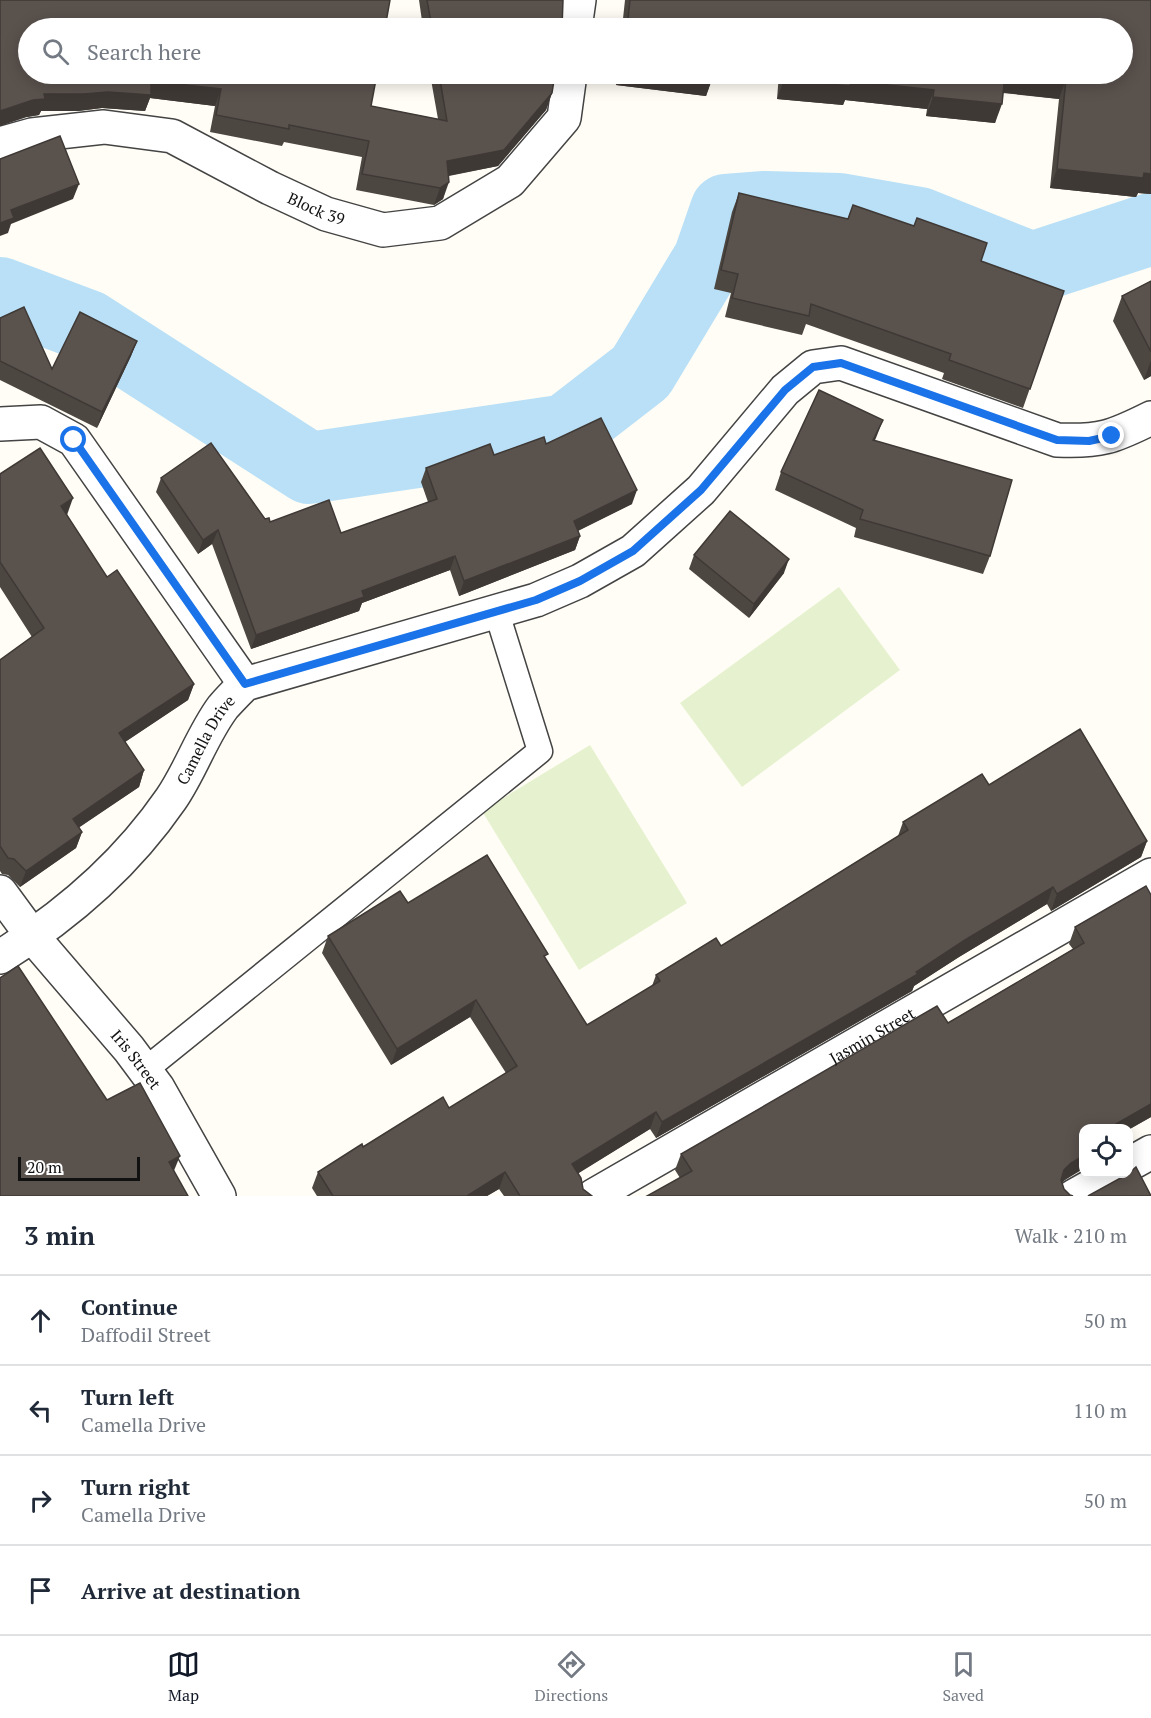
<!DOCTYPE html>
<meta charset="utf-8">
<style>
:root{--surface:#fff;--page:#f2f2f3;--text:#1f2937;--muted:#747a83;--line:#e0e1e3;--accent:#111827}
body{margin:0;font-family:"PT Serif",serif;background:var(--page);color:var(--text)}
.controls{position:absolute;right:18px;bottom:18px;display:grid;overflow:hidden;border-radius:12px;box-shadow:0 3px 15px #0003}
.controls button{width:54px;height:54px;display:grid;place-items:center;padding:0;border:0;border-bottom:2px solid var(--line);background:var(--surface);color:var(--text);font:30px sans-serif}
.scale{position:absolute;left:18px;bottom:15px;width:122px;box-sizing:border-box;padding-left:6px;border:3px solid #111;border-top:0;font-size:16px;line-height:21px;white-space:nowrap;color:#111;-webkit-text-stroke:4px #fff;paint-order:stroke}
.stop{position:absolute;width:18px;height:18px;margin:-14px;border:4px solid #1a73e8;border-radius:50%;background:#fff}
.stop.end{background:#1a73e8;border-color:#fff;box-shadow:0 2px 6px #0008}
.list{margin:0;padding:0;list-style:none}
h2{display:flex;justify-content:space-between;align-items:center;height:78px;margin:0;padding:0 24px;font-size:26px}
h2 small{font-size:20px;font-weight:400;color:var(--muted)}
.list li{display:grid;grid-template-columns:39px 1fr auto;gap:18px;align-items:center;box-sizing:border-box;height:90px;padding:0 24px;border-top:2px solid var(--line)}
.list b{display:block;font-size:22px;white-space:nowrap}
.list p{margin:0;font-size:20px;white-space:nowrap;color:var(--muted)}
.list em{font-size:20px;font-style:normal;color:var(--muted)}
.icon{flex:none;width:33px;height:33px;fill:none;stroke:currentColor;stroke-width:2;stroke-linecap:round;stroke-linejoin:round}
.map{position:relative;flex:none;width:1151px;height:1196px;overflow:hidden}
.search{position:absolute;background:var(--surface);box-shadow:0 3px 15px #0003;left:18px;right:18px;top:18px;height:66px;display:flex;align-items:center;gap:15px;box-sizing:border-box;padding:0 21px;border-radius:33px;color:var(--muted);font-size:22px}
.sheet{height:438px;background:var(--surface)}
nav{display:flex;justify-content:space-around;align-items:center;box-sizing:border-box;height:84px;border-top:2px solid var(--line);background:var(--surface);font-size:16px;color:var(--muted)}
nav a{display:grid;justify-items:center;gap:3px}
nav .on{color:var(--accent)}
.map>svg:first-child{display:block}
.pitch{fill:#e6f2cf}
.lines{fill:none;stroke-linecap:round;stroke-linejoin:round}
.river{stroke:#b9e0f7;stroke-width:72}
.service-casing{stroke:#444;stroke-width:27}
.minor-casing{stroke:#444;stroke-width:36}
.tertiary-casing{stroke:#444;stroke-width:36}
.service{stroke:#fff;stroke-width:24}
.minor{stroke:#fff;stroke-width:33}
.tertiary{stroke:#fff;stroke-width:33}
.wall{fill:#4d4742}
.shaded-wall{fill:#3f3936}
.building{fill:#5a524d;stroke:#3f3936;stroke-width:1.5}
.route{stroke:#1a73e8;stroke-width:8}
.labels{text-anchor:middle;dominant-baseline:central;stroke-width:6;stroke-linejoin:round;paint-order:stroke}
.street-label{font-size:16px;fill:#111;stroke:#fff}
</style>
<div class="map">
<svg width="1151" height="1196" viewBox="0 0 1151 1196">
<rect width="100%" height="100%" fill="#fffdf5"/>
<g class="pitch">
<polygon points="839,587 900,670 742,787 680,703"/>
<polygon points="590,745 687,903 579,970 482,811"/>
</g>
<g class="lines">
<polyline class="river" points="0,293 88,326 309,468 566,430 641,372 709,259 726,210 765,207 839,209 919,223 1032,268 1151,229"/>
<g class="service-casing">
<polyline id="service" points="145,1070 540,751 496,610"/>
</g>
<g class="minor-casing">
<g id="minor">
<polyline points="575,28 579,0"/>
<path id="s1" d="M0 144 32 135 104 127 172 136 270 188 326 214 383 230 440 223 510 181 564 118 570 74"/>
<polyline points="0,424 41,422 74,440 245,684"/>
<polyline points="0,892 33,937"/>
<polyline points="1128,1165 1151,1152"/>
<polyline points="1074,1196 1113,1174"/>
</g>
</g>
<g class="tertiary-casing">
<g id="tertiary">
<path id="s2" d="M33 937 129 1049 158 1088 219 1196"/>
<path id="s3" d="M0 957C66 916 127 863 171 799 191 770 202 735 223 707 230 699 238 691 245 684L536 600 580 581 633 551 701 490 785 390 813 367 841 363 1057 440C1100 442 1113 437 1151 418"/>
<path id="s4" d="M593 1196 1151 875"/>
</g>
</g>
<use href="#service" class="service"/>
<use href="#minor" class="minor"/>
<use href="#tertiary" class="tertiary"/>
</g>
<g class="wall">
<polygon points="0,0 371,106 438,119 430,74 555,74 552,93 546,110 498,166 449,176 443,199 434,205 356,190 362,157 284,142 282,146 210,132 215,106 150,98 145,111 102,108 78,111 41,111 39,115 27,117"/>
<polygon points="419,0 563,0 562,28 423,28"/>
<polygon points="625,0 1151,0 1151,194 1138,193 1136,197 1050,188 1059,99 1003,93 995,123 926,116 927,109 845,100 843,105 777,99 779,74 772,74 1122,74 1122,28 622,28"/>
<polygon points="617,74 714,74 706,96 616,85"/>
<polygon points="739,193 981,261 1064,291 1023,408 942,379 944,373 806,324 802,335 725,317 731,293 714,289 732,212"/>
<polygon points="1151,281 1151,376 1144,380 1113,321 1122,296"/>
<polygon points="0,318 52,369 137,341 131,356 97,428 0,380"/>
<polygon points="875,440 990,556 983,574 854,537 856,528 775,490 781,472"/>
<polygon points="546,444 632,504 578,531 580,536 575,550 459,596 450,570 362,603 359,611 251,649 212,544 198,554 156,492 161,478 270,522 341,533 428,502 421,482 426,468"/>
<polygon points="0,474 67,515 66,515 107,577 194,684 188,700 125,742 144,770 139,787 79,827 82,832 76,848 20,887 8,875 2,874 0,871 0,660 32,637 0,587"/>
<polygon points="694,555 784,573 749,618 689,569"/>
<polygon points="989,785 1147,841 1141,857 1051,911 1047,904 959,957 914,986 912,991 656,1138 650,1129 578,1173 583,1189 592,1196 504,1196 499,1189 487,1196 317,1196 312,1188 318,1172 363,1147 449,1108 506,1073 470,1017 391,1065 322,953 328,936 408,903 546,960 587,1025 652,986 656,975 721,946 898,836 903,822"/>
<polygon points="1151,895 1151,1117 1128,1130 1128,1128 1083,1128 1065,1180 680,1178 675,1170 681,1154 948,1023 1073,949 1069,944 1075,927"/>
</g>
<g class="shaded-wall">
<polygon points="620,74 687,74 713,76 706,96 616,85"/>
<polygon points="1005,74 1066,79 1059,99 998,92"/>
<polygon points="784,80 851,81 934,90 927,109 845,100 843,105 777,99"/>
<polygon points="151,81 221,89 215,106 150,98 145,111 102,108 78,111 41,111 39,115 27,117 0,126 0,111 33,100 44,94"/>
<polygon points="552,93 546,110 498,166 441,177 447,161"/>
<polygon points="933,97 1002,104 995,123 926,116"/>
<polygon points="1057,169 1151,174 1151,194 1138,193 1136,197 1050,188"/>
<polygon points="449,182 443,199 434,205 440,188"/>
<polygon points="79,184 73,199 11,224 8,233 0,236 0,223 11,210"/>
<polygon points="137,341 131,356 97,428 102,412"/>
<polygon points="1151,360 1151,376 1144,380"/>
<polygon points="883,420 876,438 866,458 873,440"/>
<polygon points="637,490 632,504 569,535 574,521"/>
<polygon points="73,498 67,515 55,523 61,506"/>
<polygon points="218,530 212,544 198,554 203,540"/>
<polygon points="580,536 575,550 459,596 464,581"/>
<polygon points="455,556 450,570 362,603 359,611 251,649 256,635 362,591"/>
<polygon points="789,559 784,573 749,618 754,604"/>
<polygon points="194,684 188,700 113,750 119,733"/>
<polygon points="144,770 139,787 68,835 73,819"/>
<polygon points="82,832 76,848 20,887 26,871"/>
<polygon points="1147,841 1141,857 1051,911 1057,894"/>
<polygon points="1053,887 1047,904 959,957 914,986 912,991 656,1138 662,1122 916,972 965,940"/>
<polygon points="476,1000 470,1017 391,1065 397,1049"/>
<polygon points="1151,1104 1151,1117 1128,1130 1128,1128 1115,1128 1116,1124"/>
<polygon points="656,1112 650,1129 566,1181 572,1164"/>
<polygon points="180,1156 173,1173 169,1162"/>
<polygon points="1083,1156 1083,1169 1065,1180 1058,1187 1064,1170 1071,1163"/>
<polygon points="505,1172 499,1189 487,1196 467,1196"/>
</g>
<g class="building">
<polygon points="0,0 390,0 385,28 28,28 28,74 377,74 371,106 447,121 439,74 555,74 552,93 504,150 447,161 449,182 440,188 362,174 369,141 289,125 289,129 216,115 221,89 151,81 151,95 108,92 84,94 44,94 45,99 33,100 0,111"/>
<polygon points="427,0 563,0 562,28 432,28"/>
<polygon points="630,0 1151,0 1151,174 1144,173 1143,178 1057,169 1066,79 1009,74 1122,74 1122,28 627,28"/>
<polygon points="687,74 714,74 713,76"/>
<polygon points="784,74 1005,74 1002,104 933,97 934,90 851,81 850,86 784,80"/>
<polygon points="60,136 79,184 11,210 14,218 0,223 0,159"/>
<polygon points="739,193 848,219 853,205 914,226 917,218 987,243 981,261 1064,291 1030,389 949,360 951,354 811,304 809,316 732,298 738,274 721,270"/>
<polygon points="1151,281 1151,352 1122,296"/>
<polygon points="24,307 52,369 80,312 137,341 102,412 0,361 0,318"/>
<polygon points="819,390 883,420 873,440 1012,480 990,556 860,519 863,510 781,472"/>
<polygon points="601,418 637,490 574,521 580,536 464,581 455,556 362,591 364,597 256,635 218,530 203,540 161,478 211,443 265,519 269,518 270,522 329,500 341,533 437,499 426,468 490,444 494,455 544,437 546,444"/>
<polygon points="40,448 73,498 61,506 107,577 117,570 194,684 119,733 144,770 73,819 82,832 26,871 14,859 8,858 0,846 0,660 44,628 0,562 0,474"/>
<polygon points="730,511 789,559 754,604 694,555"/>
<polygon points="1080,729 1147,841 1057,894 1053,887 965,940 916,972 918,974 662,1122 656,1112 572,1164 581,1178 583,1189 592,1196 520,1196 505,1172 467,1196 333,1196 318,1172 362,1144 363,1147 443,1097 449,1108 517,1066 476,1000 397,1049 328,936 400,891 408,903 487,855 548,954 544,956 587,1025 660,981 656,975 716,938 721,946 908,830 903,822 982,774 989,785"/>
<polygon points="1146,886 1151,895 1151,1104 1116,1124 1119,1128 1083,1128 1083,1156 1071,1163 1064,1170 1061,1180 1064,1189 1070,1195 1073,1196 647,1196 692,1171 681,1154 937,1006 948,1023 1084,943 1075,927"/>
<polygon points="18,966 107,1100 140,1083 180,1156 169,1162 188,1196 0,1196 0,978"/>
<polygon points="1136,1167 1151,1196 1088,1196 1128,1174"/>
</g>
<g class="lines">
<polyline class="route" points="74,440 245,684 536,600 580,581 633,551 701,490 785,390 813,367 841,363 1057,440 1089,441 1112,436"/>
</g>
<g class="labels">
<g class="street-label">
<text stroke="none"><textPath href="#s1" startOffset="336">Block 39</textPath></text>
<text stroke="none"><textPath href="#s3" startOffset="303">Camella Drive</textPath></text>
<text stroke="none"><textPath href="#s4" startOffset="322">Jasmin Street</textPath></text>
<text stroke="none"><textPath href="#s2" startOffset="160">Iris Street</textPath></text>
</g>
</g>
</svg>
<div class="controls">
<button><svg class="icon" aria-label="locate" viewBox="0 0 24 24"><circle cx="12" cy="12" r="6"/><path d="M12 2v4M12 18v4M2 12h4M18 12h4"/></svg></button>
</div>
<div class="scale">20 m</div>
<div class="stop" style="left:74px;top:440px"></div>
<div class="stop end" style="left:1112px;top:436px"></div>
<div class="search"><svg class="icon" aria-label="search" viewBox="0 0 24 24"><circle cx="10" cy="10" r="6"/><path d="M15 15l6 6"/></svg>Search here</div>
</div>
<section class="sheet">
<h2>3 min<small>Walk · 210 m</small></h2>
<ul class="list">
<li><svg class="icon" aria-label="ahead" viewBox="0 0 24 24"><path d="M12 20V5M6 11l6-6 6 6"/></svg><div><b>Continue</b><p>Daffodil Street</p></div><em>50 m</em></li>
<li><svg class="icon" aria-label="left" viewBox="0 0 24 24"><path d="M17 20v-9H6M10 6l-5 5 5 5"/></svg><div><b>Turn left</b><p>Camella Drive</p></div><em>110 m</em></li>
<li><svg class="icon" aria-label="right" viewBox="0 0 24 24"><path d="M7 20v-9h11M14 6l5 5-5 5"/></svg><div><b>Turn right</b><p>Camella Drive</p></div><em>50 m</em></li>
<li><svg class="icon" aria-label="arrive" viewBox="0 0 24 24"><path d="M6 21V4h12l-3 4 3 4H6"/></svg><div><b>Arrive at destination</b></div></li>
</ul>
</section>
<nav>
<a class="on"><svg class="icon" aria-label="map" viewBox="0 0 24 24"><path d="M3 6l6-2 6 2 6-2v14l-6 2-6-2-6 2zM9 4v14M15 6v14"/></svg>Map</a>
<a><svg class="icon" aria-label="directions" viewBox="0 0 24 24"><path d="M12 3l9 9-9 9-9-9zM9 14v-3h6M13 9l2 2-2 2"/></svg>Directions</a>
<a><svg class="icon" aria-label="saved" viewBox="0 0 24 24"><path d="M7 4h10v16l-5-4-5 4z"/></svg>Saved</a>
</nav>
